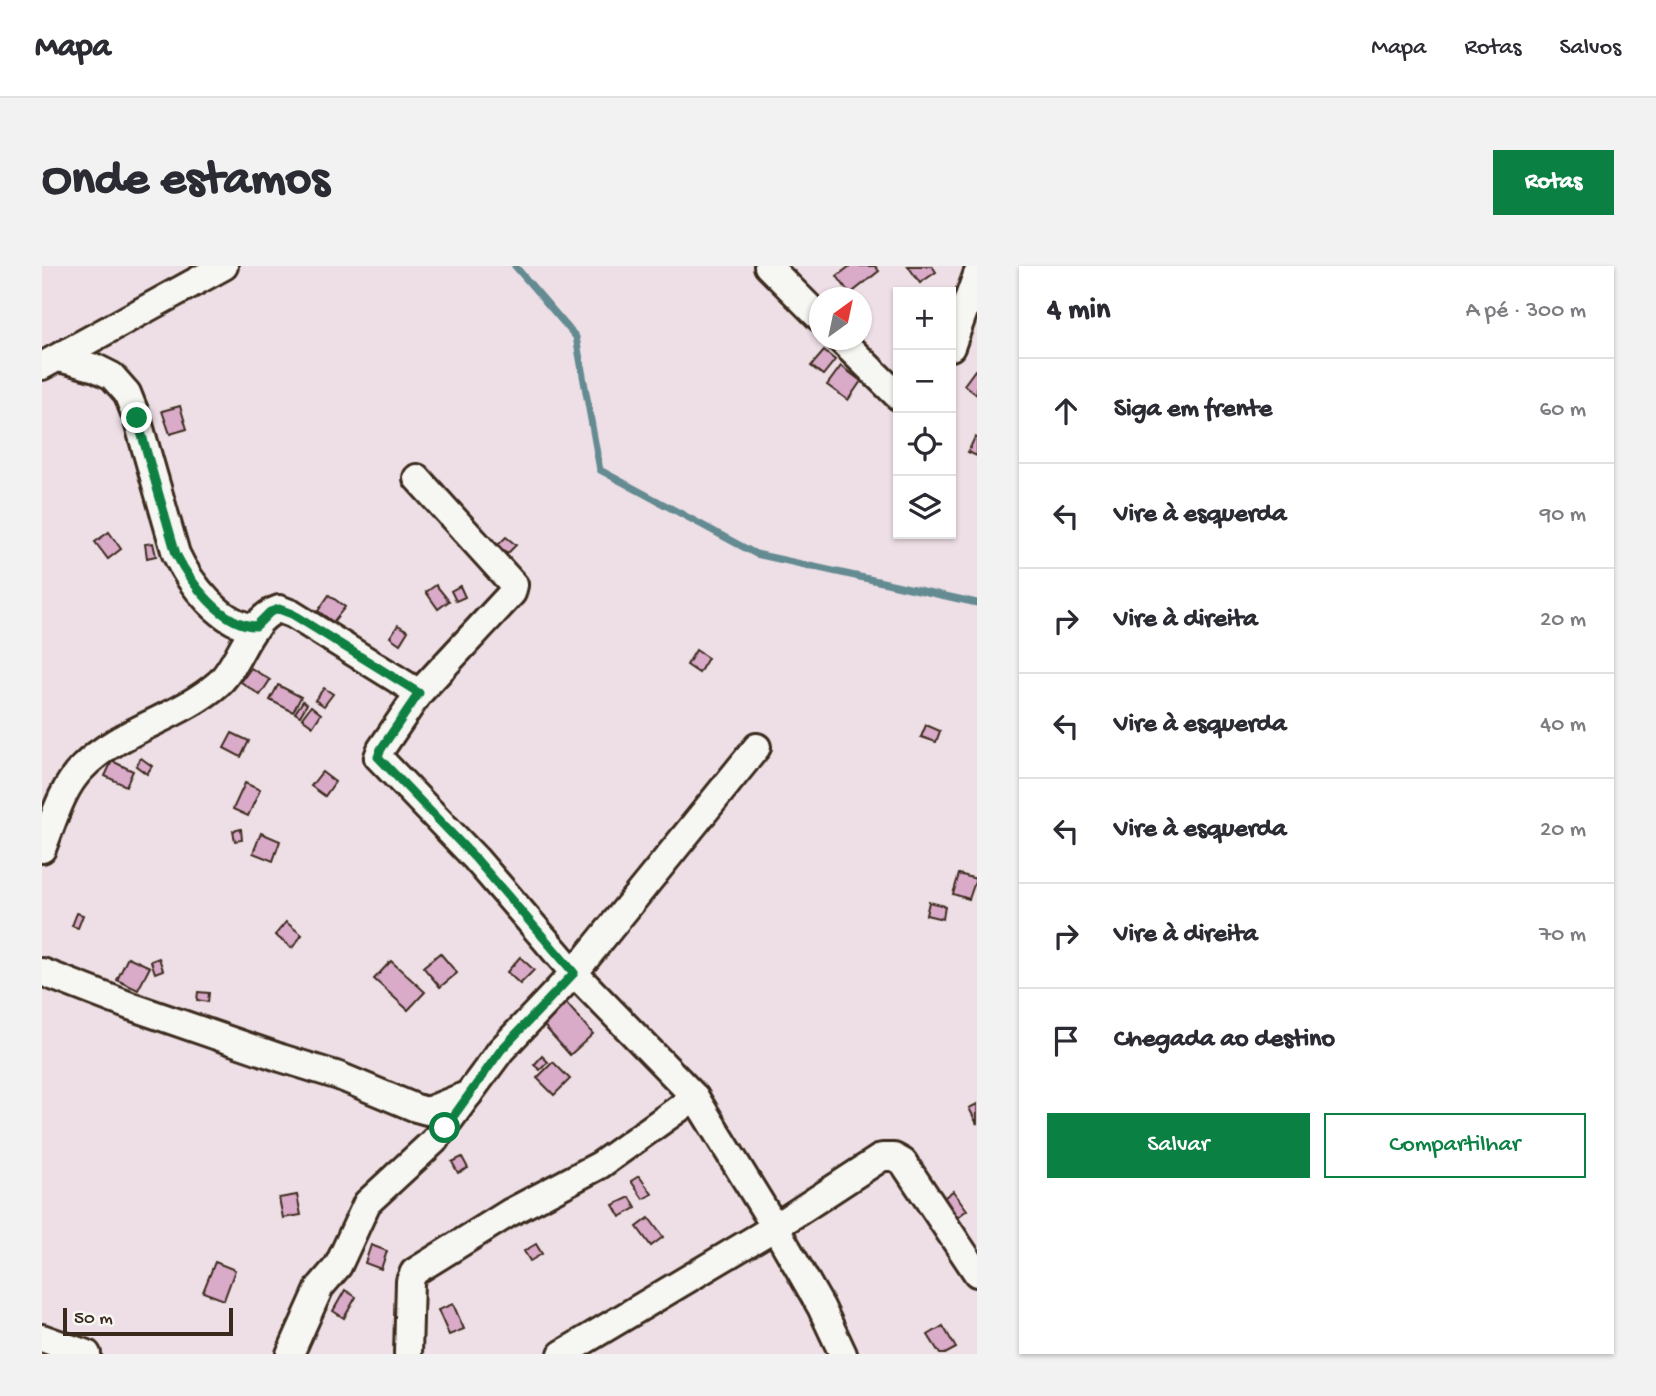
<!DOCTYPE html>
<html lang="pt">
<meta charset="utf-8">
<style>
:root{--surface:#fff;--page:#f2f2f3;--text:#2b2b33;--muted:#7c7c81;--line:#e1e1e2;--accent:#0b8043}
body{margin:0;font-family:"Gochi Hand",sans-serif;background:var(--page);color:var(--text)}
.controls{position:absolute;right:21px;top:21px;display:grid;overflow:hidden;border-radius:0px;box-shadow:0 2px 5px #0004}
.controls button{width:63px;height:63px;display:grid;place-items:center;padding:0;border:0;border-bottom:2px solid var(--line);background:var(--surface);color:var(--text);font:35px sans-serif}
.compass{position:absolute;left:767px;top:21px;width:63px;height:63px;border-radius:50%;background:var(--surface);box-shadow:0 2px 5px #0004;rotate:33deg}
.scale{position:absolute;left:21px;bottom:18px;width:170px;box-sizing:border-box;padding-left:7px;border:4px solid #3b2a1e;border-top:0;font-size:19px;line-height:24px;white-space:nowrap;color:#3b2a1e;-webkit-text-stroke:5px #f6f6f2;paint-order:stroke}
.stop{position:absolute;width:21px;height:21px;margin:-16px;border:5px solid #0b8043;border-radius:50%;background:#fff}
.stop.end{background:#0b8043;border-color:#fff;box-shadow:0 2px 7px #0008}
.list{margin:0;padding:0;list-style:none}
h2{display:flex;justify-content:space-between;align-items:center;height:91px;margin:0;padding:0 28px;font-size:30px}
h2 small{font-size:23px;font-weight:400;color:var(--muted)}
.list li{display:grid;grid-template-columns:46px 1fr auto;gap:21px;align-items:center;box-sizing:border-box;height:105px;padding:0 28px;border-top:2px solid var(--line)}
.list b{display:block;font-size:26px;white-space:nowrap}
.list em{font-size:23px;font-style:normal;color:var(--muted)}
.actions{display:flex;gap:14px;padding:21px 28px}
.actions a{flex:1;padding:16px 0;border:2px solid var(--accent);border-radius:0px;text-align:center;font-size:24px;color:var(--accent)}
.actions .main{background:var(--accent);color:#fff}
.icon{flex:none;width:38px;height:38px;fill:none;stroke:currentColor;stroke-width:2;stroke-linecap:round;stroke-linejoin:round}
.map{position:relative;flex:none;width:935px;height:1088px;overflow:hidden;border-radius:0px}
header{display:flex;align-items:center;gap:42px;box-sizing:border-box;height:98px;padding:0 35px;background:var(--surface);border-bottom:2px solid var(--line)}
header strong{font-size:33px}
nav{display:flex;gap:38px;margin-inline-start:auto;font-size:24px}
.intro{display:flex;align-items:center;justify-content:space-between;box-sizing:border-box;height:168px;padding:0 42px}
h1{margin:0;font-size:49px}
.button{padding:18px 32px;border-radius:0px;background:var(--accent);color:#fff;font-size:24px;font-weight:700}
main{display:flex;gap:42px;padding:0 42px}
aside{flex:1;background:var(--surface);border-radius:0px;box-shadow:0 2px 5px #0004}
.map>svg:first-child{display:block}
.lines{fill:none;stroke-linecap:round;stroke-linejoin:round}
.stream{stroke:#648b91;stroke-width:7}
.building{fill:#daaac9;stroke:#3b2a1e;stroke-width:2}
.street-casing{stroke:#3b2a1e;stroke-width:32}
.street{stroke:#f6f6f2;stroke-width:26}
.route{stroke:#0b8043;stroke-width:9}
</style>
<header>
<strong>Mapa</strong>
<nav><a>Mapa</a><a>Rotas</a><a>Salvos</a></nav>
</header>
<div class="intro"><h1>Onde estamos</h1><a class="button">Rotas</a></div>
<main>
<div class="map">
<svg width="935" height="1088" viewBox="0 0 935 1088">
<rect width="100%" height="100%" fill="#eedfe6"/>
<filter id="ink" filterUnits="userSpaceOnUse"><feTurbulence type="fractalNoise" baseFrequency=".0143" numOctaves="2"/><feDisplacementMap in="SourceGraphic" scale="14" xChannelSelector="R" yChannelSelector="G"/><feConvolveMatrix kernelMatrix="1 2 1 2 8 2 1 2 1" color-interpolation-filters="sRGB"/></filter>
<g filter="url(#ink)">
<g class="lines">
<polyline class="stream" points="473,0 534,71 558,204 714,288 935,337"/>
</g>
<g class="building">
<polygon points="808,0 833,0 837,5 808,28 795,10"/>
<polygon points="866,0 890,0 894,6 878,17"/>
<polygon points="782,85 793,94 781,109 769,100"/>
<polygon points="799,100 819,115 806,134 785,119"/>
<polygon points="933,104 935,106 935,129 922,119"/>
<polygon points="138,140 145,163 128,168 120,145"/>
<polygon points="933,171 935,172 935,190 926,186"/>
<polygon points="67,266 79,283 66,293 53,276"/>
<polygon points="464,271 474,279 465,288 456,279"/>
<polygon points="111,277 114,290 105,292 103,278"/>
<polygon points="394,319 407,335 396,343 384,326"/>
<polygon points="418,320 423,331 414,335 409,325"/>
<polygon points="287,329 303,341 291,356 276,345"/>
<polygon points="356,359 366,365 358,378 348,371"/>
<polygon points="654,384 666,392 657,407 645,399"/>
<polygon points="209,402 228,414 218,429 199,416"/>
<polygon points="236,419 259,431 251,446 228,434"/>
<polygon points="282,422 291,428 282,440 273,434"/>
<polygon points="261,435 265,438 258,450 253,447"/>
<polygon points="269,440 279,448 271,460 260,452"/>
<polygon points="884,459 898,465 894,476 879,471"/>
<polygon points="190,467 207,475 199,491 182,482"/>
<polygon points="99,492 110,500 105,508 94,500"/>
<polygon points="70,495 91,505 84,520 63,510"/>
<polygon points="280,506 293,516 283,530 269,520"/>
<polygon points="203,517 218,524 206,550 191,543"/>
<polygon points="199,563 200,574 193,575 191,565"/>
<polygon points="219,567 238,575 231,595 211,587"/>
<polygon points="917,608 934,613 927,633 911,628"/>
<polygon points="887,636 903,640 901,653 884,649"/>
<polygon points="35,647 41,649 36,662 30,660"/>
<polygon points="244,656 260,669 250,682 233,669"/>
<polygon points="398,687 415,707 398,721 381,701"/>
<polygon points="86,691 108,701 96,724 75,714"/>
<polygon points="478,691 492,704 478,718 465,706"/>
<polygon points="117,692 121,704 113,707 109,695"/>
<polygon points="349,695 383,726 366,744 332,713"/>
<polygon points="156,726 167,727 166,736 155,734"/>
<polygon points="520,732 551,768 528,789 496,753"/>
<polygon points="500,790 506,796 498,804 492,799"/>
<polygon points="511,796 528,813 512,829 495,812"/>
<polygon points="935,838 935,858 927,842"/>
<polygon points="420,891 426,902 416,907 410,896"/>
<polygon points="597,910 610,928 601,933 589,915"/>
<polygon points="911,925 925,944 913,953 899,934"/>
<polygon points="255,929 259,949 241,952 237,932"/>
<polygon points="588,931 594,942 578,951 571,939"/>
<polygon points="607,952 621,971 609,980 595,961"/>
<polygon points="494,978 500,988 488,995 482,985"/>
<polygon points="329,979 345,985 339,1003 323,997"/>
<polygon points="173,996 193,1004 182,1034 161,1026"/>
<polygon points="303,1024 314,1031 302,1052 291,1045"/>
<polygon points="411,1038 422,1063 407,1069 396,1044"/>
<polygon points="901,1060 914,1082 903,1088 898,1088 886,1069"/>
</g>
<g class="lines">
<g class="street-casing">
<g id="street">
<polyline points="726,0 778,52"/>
<polyline points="799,74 856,130"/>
<polyline points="909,81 935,9"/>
<path d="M17 92 54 102 70 110 85 127 95 152 134 288C147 316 180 361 214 361"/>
<polyline points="0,100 182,0"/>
<polyline points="375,212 472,319 470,327 377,427 339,483 336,491 434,593 532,707 653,831 733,961 779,1041 801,1088"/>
<path d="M0 583C11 556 19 523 40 502 76 464 138 452 177 417 199 396 206 353 237 343L250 348 377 427"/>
<polyline points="0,706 88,740 239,792 297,810 374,842 385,845 427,828"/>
<polyline points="0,1072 45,1088"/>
<polyline points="248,1088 278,1021 296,1000 325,937 392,875 459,784 532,707 715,481"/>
<polyline points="366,1088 368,1015 372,1006 467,947 558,899 653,831"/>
<polyline points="520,1088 733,961 840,891 852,891 861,896 935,1007"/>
</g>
</g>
<use href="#street" class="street"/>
</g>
</g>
<g class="lines" filter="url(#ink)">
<path class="route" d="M95 152 134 288C148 316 180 360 214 360L228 346 237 343 250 348 377 427 339 483 336 491 434 593 532 707 459 784 403 862"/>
</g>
</svg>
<div class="controls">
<button>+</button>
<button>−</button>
<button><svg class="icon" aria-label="locate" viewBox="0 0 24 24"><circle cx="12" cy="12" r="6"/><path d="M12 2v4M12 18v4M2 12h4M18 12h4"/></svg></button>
<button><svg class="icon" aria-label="layers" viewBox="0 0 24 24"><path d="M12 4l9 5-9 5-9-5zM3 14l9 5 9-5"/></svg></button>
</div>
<svg class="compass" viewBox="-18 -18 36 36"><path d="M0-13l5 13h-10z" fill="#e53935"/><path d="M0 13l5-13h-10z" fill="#7c7c81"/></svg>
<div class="scale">50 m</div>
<div class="stop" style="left:403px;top:862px"></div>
<div class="stop end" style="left:95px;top:152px"></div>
</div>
<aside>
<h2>4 min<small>A pé · 300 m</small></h2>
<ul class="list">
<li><svg class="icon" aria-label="ahead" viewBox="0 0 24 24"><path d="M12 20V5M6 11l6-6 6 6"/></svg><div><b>Siga em frente</b></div><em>60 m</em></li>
<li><svg class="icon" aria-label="left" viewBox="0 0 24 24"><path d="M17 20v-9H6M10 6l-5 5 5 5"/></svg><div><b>Vire à esquerda</b></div><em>90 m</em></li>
<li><svg class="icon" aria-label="right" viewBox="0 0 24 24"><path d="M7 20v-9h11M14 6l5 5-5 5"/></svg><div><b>Vire à direita</b></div><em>20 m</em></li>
<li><svg class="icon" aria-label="left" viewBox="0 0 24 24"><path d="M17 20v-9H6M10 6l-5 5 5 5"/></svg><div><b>Vire à esquerda</b></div><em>40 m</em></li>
<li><svg class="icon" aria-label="left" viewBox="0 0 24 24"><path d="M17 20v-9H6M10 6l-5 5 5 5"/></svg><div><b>Vire à esquerda</b></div><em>20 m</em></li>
<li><svg class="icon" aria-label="right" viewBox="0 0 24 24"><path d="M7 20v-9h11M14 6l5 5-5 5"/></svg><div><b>Vire à direita</b></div><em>70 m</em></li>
<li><svg class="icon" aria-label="arrive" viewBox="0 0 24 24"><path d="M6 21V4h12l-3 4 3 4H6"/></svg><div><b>Chegada ao destino</b></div></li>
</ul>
<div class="actions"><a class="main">Salvar</a><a>Compartilhar</a></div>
</aside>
</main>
